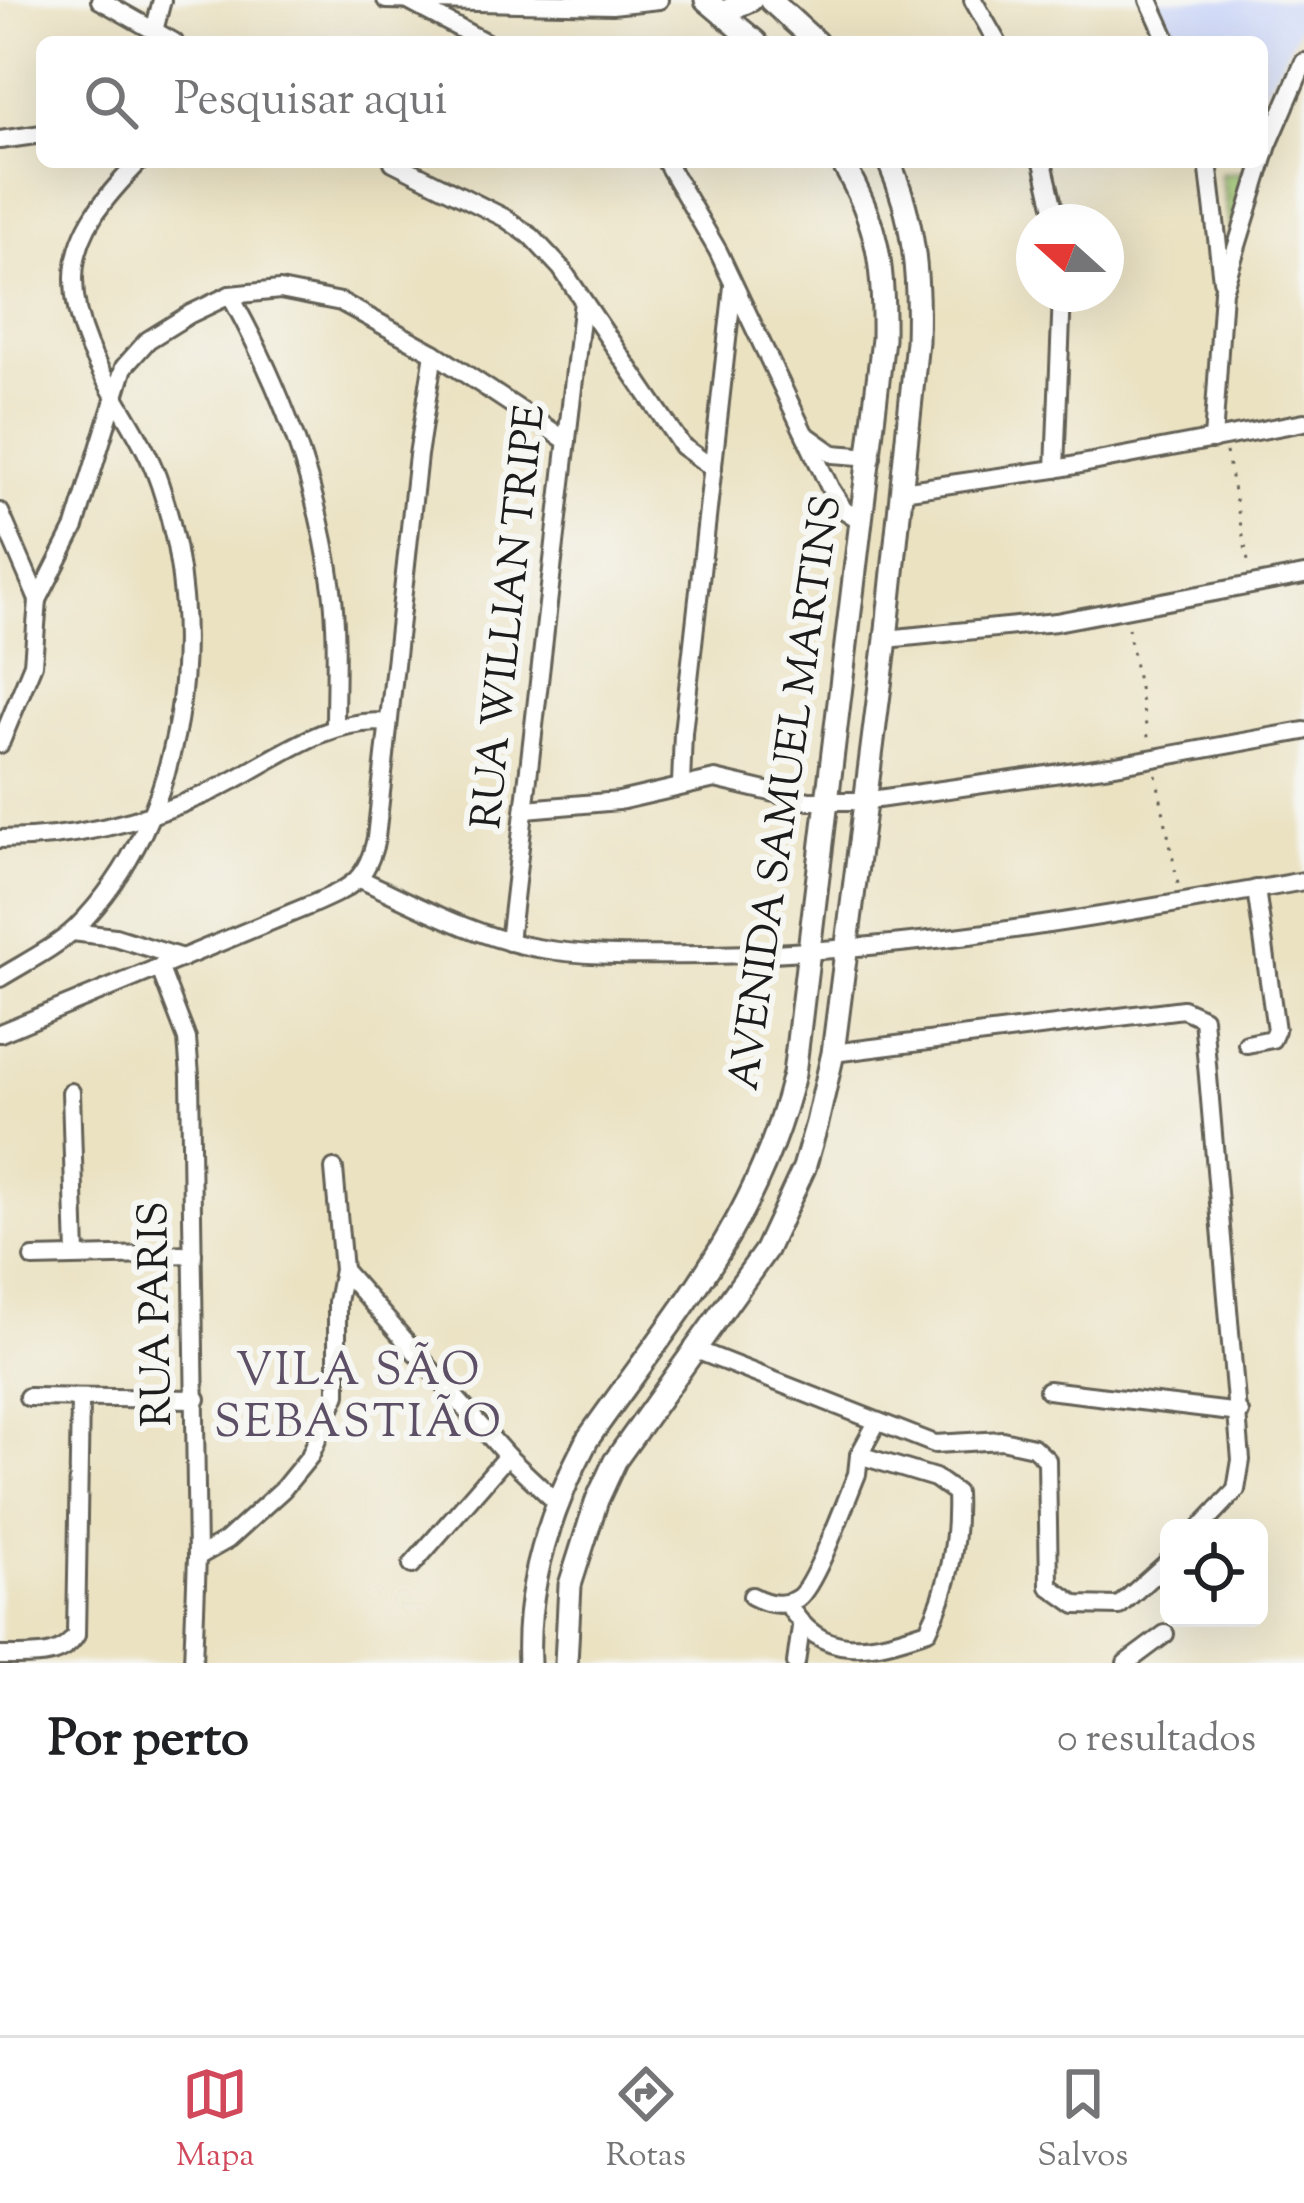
<!DOCTYPE html>
<html lang="pt">
<meta charset="utf-8">
<style>
:root{--surface:#fff;--page:#f6f6f6;--text:#202124;--muted:#757577;--line:#e0e0e0;--accent:#d1495b}
body{margin:0;font-family:"Sorts Mill Goudy",serif;background:var(--page);color:var(--text)}
.controls{position:absolute;right:36px;bottom:36px;display:grid;overflow:hidden;border-radius:18px;box-shadow:0 12px 48px #0002}
.controls button{width:108px;height:108px;display:grid;place-items:center;padding:0;border:0;border-bottom:3px solid var(--line);background:var(--surface);color:var(--text);font:60px sans-serif}
.compass{position:absolute;left:1016px;top:204px;width:108px;height:108px;border-radius:50%;background:var(--surface);box-shadow:0 12px 48px #0002;rotate:291deg}
.list{margin:0;padding:0;list-style:none}
h2{display:flex;justify-content:space-between;align-items:center;height:156px;margin:0;padding:0 48px;font-size:51px}
h2 small{font-size:39px;font-weight:400;color:var(--muted)}
.icon{flex:none;width:66px;height:66px;fill:none;stroke:currentColor;stroke-width:2;stroke-linecap:round;stroke-linejoin:round}
.map{position:relative;flex:none;width:1304px;height:1663px;overflow:hidden}
.search{position:absolute;background:var(--surface);box-shadow:0 12px 48px #0002;left:36px;right:36px;top:36px;height:132px;display:flex;align-items:center;gap:30px;box-sizing:border-box;padding:0 42px;border-radius:18px;color:var(--muted);font-size:45px}
.sheet{height:372px;background:var(--surface)}
nav{display:flex;justify-content:space-around;align-items:center;box-sizing:border-box;height:168px;border-top:3px solid var(--line);background:var(--surface);font-size:33px;color:var(--muted)}
nav a{display:grid;justify-items:center;gap:6px}
nav .on{color:var(--accent)}
.map>svg:first-child{display:block}
.built{fill:#d0daf9}
.park{fill:url(#park-tufts);stroke:#607248;stroke-width:3}
.lines{fill:none;stroke-linecap:round;stroke-linejoin:round}
.minor-casing{stroke:#646156;stroke-width:22}
.major-casing{stroke:#646156;stroke-width:27}
.path{stroke:#646156;stroke-width:3;stroke-dasharray:3 9;stroke-linecap:butt}
.minor{stroke:#fff;stroke-width:16}
.major{stroke:#fff;stroke-width:21}
.labels{text-anchor:middle;dominant-baseline:central;stroke-width:12;stroke-linejoin:round;paint-order:stroke}
.street-label{font-size:42px;fill:#1c1c1c;stroke:#f6f6f2}
.neighbourhood-label{font-size:45px;letter-spacing:3px;fill:#5d5066;stroke:#f6f6f2}
</style>
<div class="map">
<svg width="1304" height="1663" viewBox="0 0 1304 1663">
<defs>
<pattern id="park-tufts" width="24" height="20" patternUnits="userSpaceOnUse" patternTransform="scale(3)"><rect width="24" height="20" fill="#a3c974"/><path d="M3 7l-1-3M5 7V3M7 7l1-3M15 17l-1-3M17 17v-4M19 17l1-3" fill="none" stroke="#8cac64"/></pattern>
</defs>
<rect width="100%" height="100%" fill="#f6f6f2"/>
<filter id="ink" filterUnits="userSpaceOnUse"><feTurbulence type="fractalNoise" baseFrequency=".00833" numOctaves="2"/><feDisplacementMap in="SourceGraphic" scale="24" xChannelSelector="R" yChannelSelector="G"/><feConvolveMatrix kernelMatrix="1 2 1 2 8 2 1 2 1" color-interpolation-filters="sRGB"/></filter>
<filter id="wash" filterUnits="userSpaceOnUse"><feTurbulence type="fractalNoise" baseFrequency=".004" numOctaves="4" result="noise"/><feDisplacementMap in="SourceGraphic" scale="48" xChannelSelector="R" yChannelSelector="G"/><feGaussianBlur stdDeviation="2.7" result="paint"/><feColorMatrix in="noise" values="0 0 0 0 0 0 0 0 0 0 0 0 0 0 0 0 0 1.4 0 .05"/><feComposite in="paint" operator="in"/></filter>
<g filter="url(#wash)">
<rect width="100%" height="100%" fill="#ebe2c2"/>
<polygon class="built" points="1155,0 1304,0 1304,20 1262,96 1262,42 1173,42"/>
<polygon class="park" points="1252,172 1231,234 1221,174"/>
</g>
<g filter="url(#ink)">
<g class="lines">
<g class="minor-casing">
<g id="minor">
<polyline points="100,0 174,42"/>
<polyline points="386,0 612,5 659,0"/>
<polyline points="973,0 997,42"/>
<polyline points="1149,0 1168,42"/>
<polyline points="410,2 485,42"/>
<polyline points="154,31 162,0"/>
<polyline points="0,140 42,134"/>
<polyline points="393,162 505,218 532,237 561,268 682,446 713,468"/>
<polyline points="666,162 718,251 830,488 844,510 863,522"/>
<polyline points="1043,162 1057,222"/>
<polyline points="1208,162 1222,280"/>
<path d="M230 295C281 388 318 483 332 589 338 635 335 682 335 727"/>
<polyline points="809,437 833,454 872,457"/>
<polyline points="1213,440 1223,291 1268,145 1304,62"/>
<polyline points="1055,469 1062,294"/>
<polyline points="902,491 1055,469 1304,422"/>
<polyline points="0,512 38,600 33,664 0,744"/>
<polyline points="38,600 75,527 124,367 148,340 190,314 230,295 280,290 341,302 434,353 567,441"/>
<polyline points="886,639 1056,622 1304,575"/>
<polyline points="681,784 683,733 733,286"/>
<polyline points="526,809 619,801 715,779 809,801 864,801 1110,766 1304,731"/>
<path d="M0 839C72 839 143 822 208 793 265 768 324 715 388 723"/>
<path d="M360 879C417 905 475 937 537 948 593 958 653 955 710 955 910 952 1107 916 1304 881"/>
<polyline points="72,932 115,937 182,958"/>
<polyline points="509,942 583,301"/>
<polyline points="160,969 187,1039 190,1076 197,1557 193,1663"/>
<path d="M0 978C24 963 55 948 76 928 188 816 209 630 160 485 136 412 73 358 74 277 75 229 108 194 139 162"/>
<path d="M0 1033 313 904C351 887 367 881 376 838L418 455 434 353"/>
<polyline points="1247,1044 1272,1039 1276,1030 1256,889"/>
<polyline points="833,1053 1183,1009 1203,1018 1241,1460 1236,1490 1200,1528"/>
<polyline points="71,1092 76,1256"/>
<polyline points="33,1258 193,1254"/>
<polyline points="343,1270 507,1456 557,1503"/>
<polyline points="696,1350 935,1444 1002,1440 1033,1447 1047,1460 1049,1586 1076,1605 1119,1606 1169,1561"/>
<polyline points="1048,1390 1240,1413"/>
<polyline points="28,1397 197,1399"/>
<polyline points="197,1557 227,1540 283,1489 310,1456 337,1394 337,1302 343,1270 334,1169"/>
<polyline points="412,1565 507,1456"/>
<path d="M752 1596C767 1604 783 1608 798 1598 815 1586 847 1498 857 1474L859 1455 877 1422"/>
<path d="M787 1603C822 1663 871 1649 928 1630 949 1589 958 1540 956 1493L935 1478 859 1455"/>
<path d="M0 1656C27 1655 60 1661 76 1635L80 1399"/>
<polyline points="796,1663 801,1627"/>
<polyline points="1126,1663 1165,1634"/>
</g>
</g>
<g class="major-casing">
<g id="major">
<polyline points="706,0 756,42"/>
<polyline points="770,0 816,42"/>
<polyline points="722,13 751,0"/>
<path d="M529 1663C525 1584 551 1509 587 1440 674 1316 757 1225 794 1074L883 339C884 267 879 225 842 162"/>
<path d="M566 1663 570 1585 597 1500 615 1461 766 1250 804 1168 817 1123 833 1053 886 639 917 341C919 279 915 220 889 162"/>
</g>
</g>
<g class="path">
<polyline points="1226,452 1249,566"/>
<polyline points="1128,628 1149,742"/>
<polyline points="1156,775 1178,884"/>
</g>
<use href="#minor" class="minor"/>
<use href="#major" class="major"/>
</g>
</g>
<g class="labels">
<g class="street-label">
<text transform="translate(511 617) rotate(-84)">RUA WILLIAN TRIPE</text>
<text transform="translate(788 793) rotate(-82)">AVENIDA SAMUEL MARTINS</text>
<text transform="translate(158 1314) rotate(-91)">RUA PARIS</text>
</g>
<g class="neighbourhood-label">
<text x="359" y="1373">VILA SÃO<tspan x="359" dy="52">SEBASTIÃO</tspan></text>
</g>
</g>
</svg>
<div class="controls">
<button><svg class="icon" aria-label="locate" viewBox="0 0 24 24"><circle cx="12" cy="12" r="6"/><path d="M12 2v4M12 18v4M2 12h4M18 12h4"/></svg></button>
</div>
<svg class="compass" viewBox="-18 -18 36 36"><path d="M0-13l5 13h-10z" fill="#e53935"/><path d="M0 13l5-13h-10z" fill="#757577"/></svg>
<div class="search"><svg class="icon" aria-label="search" viewBox="0 0 24 24"><circle cx="10" cy="10" r="6"/><path d="M15 15l6 6"/></svg>Pesquisar aqui</div>
</div>
<section class="sheet">
<h2>Por perto<small>0 resultados</small></h2>
<ul class="list">
</ul>
</section>
<nav>
<a class="on"><svg class="icon" aria-label="map" viewBox="0 0 24 24"><path d="M3 6l6-2 6 2 6-2v14l-6 2-6-2-6 2zM9 4v14M15 6v14"/></svg>Mapa</a>
<a><svg class="icon" aria-label="directions" viewBox="0 0 24 24"><path d="M12 3l9 9-9 9-9-9zM9 14v-3h6M13 9l2 2-2 2"/></svg>Rotas</a>
<a><svg class="icon" aria-label="saved" viewBox="0 0 24 24"><path d="M7 4h10v16l-5-4-5 4z"/></svg>Salvos</a>
</nav>
